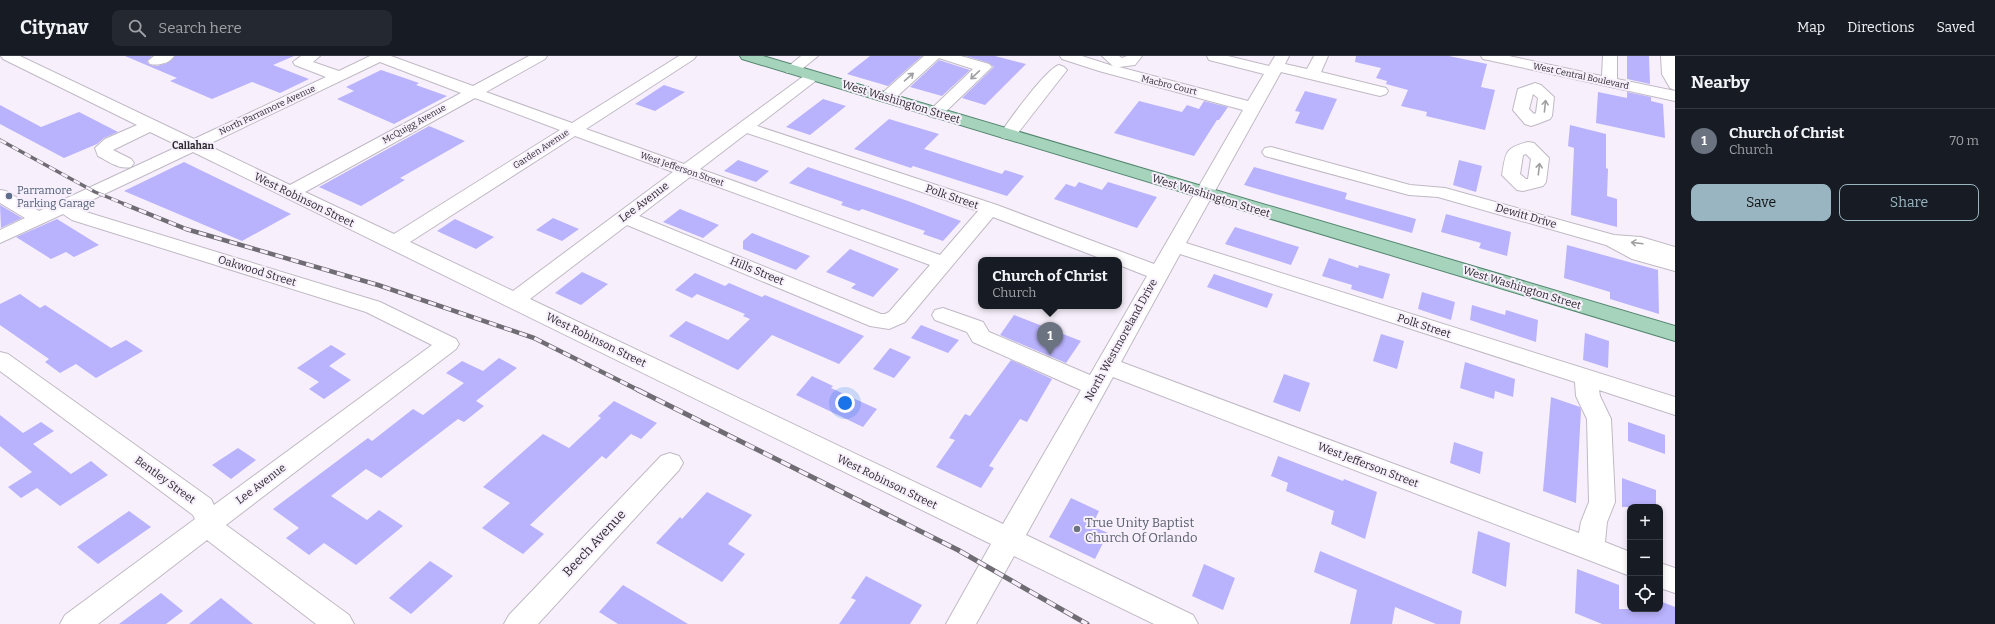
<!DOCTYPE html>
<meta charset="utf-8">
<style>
:root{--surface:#171b24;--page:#242831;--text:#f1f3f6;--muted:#9ea1a6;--line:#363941;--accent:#99b5c1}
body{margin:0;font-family:Bitter,serif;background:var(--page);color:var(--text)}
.controls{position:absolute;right:12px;bottom:12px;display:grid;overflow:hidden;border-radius:8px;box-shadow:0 2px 6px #0003}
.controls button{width:36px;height:36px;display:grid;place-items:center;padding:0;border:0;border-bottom:1px solid var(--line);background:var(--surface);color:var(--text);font:20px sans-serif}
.you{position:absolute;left:845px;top:347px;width:14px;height:14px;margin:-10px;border:3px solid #fff;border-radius:50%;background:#1a73e8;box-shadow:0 0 0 6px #1a73e833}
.badge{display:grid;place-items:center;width:26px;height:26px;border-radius:50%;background:var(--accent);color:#fff;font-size:13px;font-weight:700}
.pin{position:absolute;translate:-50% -33px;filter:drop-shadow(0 1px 2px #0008)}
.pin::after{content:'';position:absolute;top:21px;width:14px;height:12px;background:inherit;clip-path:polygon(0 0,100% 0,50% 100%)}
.popup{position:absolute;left:978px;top:201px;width:144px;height:52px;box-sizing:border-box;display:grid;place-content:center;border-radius:8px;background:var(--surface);filter:drop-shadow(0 1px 3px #0005);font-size:13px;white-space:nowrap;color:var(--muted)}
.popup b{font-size:15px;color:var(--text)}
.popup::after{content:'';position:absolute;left:50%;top:100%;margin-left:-8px;border:8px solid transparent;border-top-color:var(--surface)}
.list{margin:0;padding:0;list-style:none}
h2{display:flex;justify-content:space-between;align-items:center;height:52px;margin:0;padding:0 16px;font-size:17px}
h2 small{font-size:13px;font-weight:400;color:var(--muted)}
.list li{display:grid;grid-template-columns:26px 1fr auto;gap:12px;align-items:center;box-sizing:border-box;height:64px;padding:0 16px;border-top:1px solid var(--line)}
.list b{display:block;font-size:15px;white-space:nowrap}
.list p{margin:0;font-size:13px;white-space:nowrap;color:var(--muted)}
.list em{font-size:13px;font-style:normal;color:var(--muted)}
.actions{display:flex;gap:8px;padding:12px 16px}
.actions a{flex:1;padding:9px 0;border:1px solid var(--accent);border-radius:8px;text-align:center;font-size:14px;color:var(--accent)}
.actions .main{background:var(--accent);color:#111}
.icon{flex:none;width:22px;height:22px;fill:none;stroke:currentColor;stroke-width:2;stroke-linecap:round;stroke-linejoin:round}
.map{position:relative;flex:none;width:1675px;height:568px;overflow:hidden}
header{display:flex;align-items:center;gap:24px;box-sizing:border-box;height:56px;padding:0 20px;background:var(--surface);border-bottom:1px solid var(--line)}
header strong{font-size:19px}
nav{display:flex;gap:22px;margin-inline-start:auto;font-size:14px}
.search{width:280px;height:36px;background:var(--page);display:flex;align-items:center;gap:10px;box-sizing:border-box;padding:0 14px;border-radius:8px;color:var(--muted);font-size:15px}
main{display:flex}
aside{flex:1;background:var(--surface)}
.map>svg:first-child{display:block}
.building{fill:#b9b2fc}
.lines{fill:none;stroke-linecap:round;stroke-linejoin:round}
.minor-casing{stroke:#c0b9c4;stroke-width:2}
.major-casing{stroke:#54856e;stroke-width:2}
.minor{fill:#fff;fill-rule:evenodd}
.major{fill:#a5d3bc;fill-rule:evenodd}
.rail-far2-casing{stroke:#706c73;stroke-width:3.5}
.rail-far1-casing{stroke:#706c73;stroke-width:4.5}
.rail-casing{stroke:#706c73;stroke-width:5}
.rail-far2{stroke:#f7f0fc;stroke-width:2.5;stroke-dasharray:7;stroke-linecap:butt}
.rail-far1{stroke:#f7f0fc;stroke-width:3;stroke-dasharray:8;stroke-linecap:butt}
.rail{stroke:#f7f0fc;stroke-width:3.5;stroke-dasharray:10;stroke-linecap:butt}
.oneway{stroke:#a09fa1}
.service-dot{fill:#5c6f8a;stroke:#f7f0fc;stroke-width:1.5}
.worship-dot{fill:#6b7280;stroke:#f7f0fc;stroke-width:1.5}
.labels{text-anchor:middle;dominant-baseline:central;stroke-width:4;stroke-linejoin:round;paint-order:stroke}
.far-street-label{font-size:9px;fill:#2d2a2f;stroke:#f7f0fc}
.far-neighbourhood-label{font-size:10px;font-weight:bold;fill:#2d2a2f;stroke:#f7f0fc}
.street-label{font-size:11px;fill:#2d2a2f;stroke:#f7f0fc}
.service-label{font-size:11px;fill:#4e5e75;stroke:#f7f0fc;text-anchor:start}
.near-worship-label{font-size:13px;fill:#5b616d;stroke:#f7f0fc;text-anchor:start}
.near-street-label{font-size:13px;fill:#2d2a2f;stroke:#f7f0fc}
</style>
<header>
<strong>Citynav</strong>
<div class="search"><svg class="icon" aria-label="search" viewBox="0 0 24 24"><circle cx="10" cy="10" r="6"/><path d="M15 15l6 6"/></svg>Search here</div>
<nav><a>Map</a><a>Directions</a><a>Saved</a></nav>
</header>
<main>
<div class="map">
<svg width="1675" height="568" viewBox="0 0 1675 568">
<rect width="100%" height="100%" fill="#f7f0fc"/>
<g class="building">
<polygon points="125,0 152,0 147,6 150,9 157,10 167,7 175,0 294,0 273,9 309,23 280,37 252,26 212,43 170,25 177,22"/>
<polygon points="870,0 922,0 888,30 847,18"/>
<polygon points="966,0 995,0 1026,8 985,49 962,42 994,11 989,7"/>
<polygon points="1356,0 1449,0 1487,8 1481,31 1495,34 1485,74 1426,60 1427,56 1401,50 1408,34 1386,28 1387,25 1376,22 1381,12 1355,6"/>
<polygon points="1627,0 1649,0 1650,28 1627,23"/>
<polygon points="939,4 970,14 942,40 910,31"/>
<polygon points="381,14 419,27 416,29 447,40 394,68 337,43 354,35 346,31"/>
<polygon points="664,29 685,36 655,55 635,48"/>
<polygon points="1305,35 1337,43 1323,74 1295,67 1300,56 1295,55"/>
<polygon points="1598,36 1627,42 1627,36 1651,41 1651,45 1663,48 1665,82 1596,67"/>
<polygon points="823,43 846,50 810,79 786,71"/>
<polygon points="1139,45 1182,56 1187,49 1199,53 1204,45 1228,51 1219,64 1217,64 1194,100 1114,77"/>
<polygon points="0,49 41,71 79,56 118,76 104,82 97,88 64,102 0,68"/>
<polygon points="889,63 939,78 924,93 1002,118 1005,114 1024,120 1007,140 913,110 911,112 854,93"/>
<polygon points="1570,69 1606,78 1606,112 1608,113 1607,140 1617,143 1617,171 1571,159 1574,92 1568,90"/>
<polygon points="429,70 465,85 400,122 405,124 361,150 319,131"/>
<polygon points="738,104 769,115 756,126 724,115"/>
<polygon points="1459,104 1482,110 1476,136 1453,129"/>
<polygon points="184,106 291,158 242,185 124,135"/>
<polygon points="808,111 908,145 961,165 943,185 923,178 925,175 862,153 859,155 841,149 843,146 789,127"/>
<polygon points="1254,111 1347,137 1345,143 1416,163 1412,177 1244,129"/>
<polygon points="1079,126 1102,134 1108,126 1157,141 1137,172 1054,143 1066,128 1075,131"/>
<polygon points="0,149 22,162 1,172"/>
<polygon points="680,153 719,169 703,182 663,166"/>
<polygon points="1446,158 1511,176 1507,200 1479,192 1481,187 1441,176"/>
<polygon points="553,162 579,173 562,185 536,174"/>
<polygon points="57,163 99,189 74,201 66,196 51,203 16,181"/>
<polygon points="455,163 494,181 476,193 437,175"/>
<polygon points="1235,171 1299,191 1291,209 1225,188"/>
<polygon points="752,177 810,200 796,214 743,193 743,185"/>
<polygon points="1567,189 1658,214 1659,258 1610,243 1610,236 1564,222"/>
<polygon points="850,193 899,213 873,241 851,232 856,228 826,216"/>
<polygon points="1329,202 1358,212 1359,209 1390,218 1383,243 1351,233 1352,229 1322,220"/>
<polygon points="582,216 608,228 581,249 555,237"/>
<polygon points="695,217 725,230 729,227 762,241 765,239 864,280 839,308 772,279 738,314 669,280 686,265 728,284 750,263 743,260 745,258 697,238 692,242 675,234"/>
<polygon points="1214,218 1273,238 1267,252 1207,231"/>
<polygon points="1422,236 1455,246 1451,264 1418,253"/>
<polygon points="20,238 40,252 45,249 111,292 126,284 143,295 96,322 76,308 60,317 45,306 49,303 0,269 0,248"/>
<polygon points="1472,249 1505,259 1506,254 1538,264 1536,286 1470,264"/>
<polygon points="1014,259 1081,285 1066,307 1000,279"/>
<polygon points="921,269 959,284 948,297 911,282"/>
<polygon points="1585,277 1609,285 1608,312 1583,304"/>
<polygon points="1381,278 1404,285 1397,313 1373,305"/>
<polygon points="331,289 346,298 329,310 351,324 324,343 309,333 319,326 297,312"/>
<polygon points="890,292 911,301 894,322 873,313"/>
<polygon points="499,302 517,312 476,345 484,350 464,366 458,363 381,422 366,413 331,440 367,464 379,454 403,470 356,509 324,487 309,499 286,482 299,472 273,453 368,382 372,385 413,353 423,359 464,327 446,317 462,305 483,315"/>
<polygon points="1011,304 1052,323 1027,366 1020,363 989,410 994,412 981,432 936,411 955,384 949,382 965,358 970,360"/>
<polygon points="1465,306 1515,323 1513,341 1495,335 1494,343 1460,332"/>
<polygon points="1284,318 1310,327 1300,356 1273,346"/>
<polygon points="812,320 833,330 831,332 877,353 863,371 796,339"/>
<polygon points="1551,341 1580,351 1581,354 1576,447 1543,435"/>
<polygon points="614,345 657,367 641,383 631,378 606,403 602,400 530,469 544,478 523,498 482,472 510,447 483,431 543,378 569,392 601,362 598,360"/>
<polygon points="0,359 23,377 41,366 54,375 33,388 71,418 91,405 108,419 60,450 37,432 21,442 8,431 32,416 0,390"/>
<polygon points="1628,366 1665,379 1665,398 1628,385"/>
<polygon points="1454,386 1483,396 1480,418 1450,407"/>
<polygon points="238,392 256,404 231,423 212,409"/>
<polygon points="1278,400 1343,425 1344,423 1377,436 1365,483 1331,468 1334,455 1286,435 1288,427 1271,420"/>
<polygon points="1622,422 1656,434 1656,451 1622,451"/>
<polygon points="707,436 752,459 728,488 745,498 722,526 656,487 680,461 682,463"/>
<polygon points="1071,442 1099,455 1092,470 1108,477 1095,503 1049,481"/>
<polygon points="129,455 151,471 98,508 77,491"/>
<polygon points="1478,475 1510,487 1506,531 1472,517"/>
<polygon points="1320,495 1462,555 1460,568 1436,568 1395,551 1392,568 1350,568 1357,534 1314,516"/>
<polygon points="430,505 453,520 411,558 389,542"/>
<polygon points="1204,508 1235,522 1223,554 1192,540"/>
<polygon points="1577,513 1619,529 1619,553 1660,553 1660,545 1675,551 1675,568 1602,568 1575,557"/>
<polygon points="866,520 922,549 910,568 839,568 856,544 851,542"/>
<polygon points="623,529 688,568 618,568 599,556"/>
<polygon points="161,537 183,555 166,568 119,568"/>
<polygon points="221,542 253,568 189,568"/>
</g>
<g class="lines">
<g class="minor-casing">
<g id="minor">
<path d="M1 0H20L194 83 326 21 295 9 293 6 301 0H320L313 6 339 15 370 0H391L473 30 529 0H547L545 3 486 36 572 67 679 0H696L694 3 586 73 684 108 808 17H818L821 20 818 23 757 70 997 149 1154 208 1243 54 1099 15 1062 3 1060 0H1082L1113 10 1102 0H1119L1122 2 1127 0H1142L1135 9 1119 11 1248 45 1264 18 1209 4 1207 0H1228L1269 10 1275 0H1289L1285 8 1307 13 1314 0H1328L1321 16 1386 32 1388 35 1386 38 1380 40 1281 16 1186 187 1675 341V359L1599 334 1600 340 1611 363 1615 446 1607 466 1605 486 1630 496V520L1113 321 1026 479 1193 559 1198 568H1154L1014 500 976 568H946L991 488 193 96 77 151 86 156 380 246 456 283 459 288 456 293 226 469 349 559 354 568H316L207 484 98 568H60L65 559 195 463 193 459 0 315V296L8 298 211 443 214 449 432 289 366 256 72 164 63 158 0 187V174L25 162 0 147V134L6 135 39 155 179 90 150 76 113 94 131 103 134 107 131 111C119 114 108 105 98 100L95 92 105 83 137 69 3 3ZM380 6 461 37 290 129 207 89ZM475 42 560 74 394 178 305 136ZM747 77 978 155 940 199 700 113ZM575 80 673 116 513 235 410 186ZM690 121 697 123 930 209 889 256 885 258H881L639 160ZM993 161 1105 204H1119V209L1147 220 1090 319 989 276 983 266 943 252 935 254 932 259 935 264 967 276 973 286 1081 334 1003 468 530 243 627 169 870 270 889 273 905 266ZM1180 198 1575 326 1576 340 1587 363 1589 446 1581 466 1579 477 1121 306Z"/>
<path d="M154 0H174C170 7 158 10 150 8L148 5Z"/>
<polygon points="801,0 818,0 797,17 787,17 784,14"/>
<polygon points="924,0 961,0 989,8 992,11 941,60 935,62 929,60 927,57 973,13 939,2 892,45 880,45 878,42 880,39"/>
<polygon points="1481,0 1509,0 1602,20 1603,0 1617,0 1617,23 1675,35 1675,45 1488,4 1483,3"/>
<polygon points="1661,0 1675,0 1675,34 1670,32 1662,18"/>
<path d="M1059 9 1064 11 1067 14 1014 82 1008 83 1002 82 1000 78C1009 64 1046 13 1059 9Z"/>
<path d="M1535 27 1541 29 1554 41 1552 60 1550 63 1537 68 1531 70 1525 68 1513 54 1518 33ZM1533 38 1538 42 1536 57 1534 58 1529 53Z"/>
<path d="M1528 86 1534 87 1549 102 1546 126 1543 130 1523 135 1517 134 1502 119C1506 97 1504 92 1528 86ZM1526 98 1531 103 1528 123H1526L1520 118 1523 99Z"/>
<polygon points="1271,91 1410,129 1445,132 1614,179 1641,181 1675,191 1675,215 1632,203 1606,189 1438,141 1409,139 1265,100 1262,96 1265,92"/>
<polygon points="670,397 679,400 683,407 679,414 538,568 504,568 509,559 661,400"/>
<polygon points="1660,507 1675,512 1675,537 1660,532"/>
</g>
</g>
<g class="major-casing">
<polygon id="major" points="740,0 763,0 1675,270 1675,285 742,3"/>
</g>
<use href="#minor" class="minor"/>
<use href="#major" class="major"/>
<g class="rail-far2-casing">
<polyline id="rail-far2" points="0,84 95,136 127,149"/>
</g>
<g class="rail-far1-casing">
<polyline id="rail-far1" points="124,148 186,173 378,229 534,282 640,335"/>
</g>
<g class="rail-casing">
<polyline id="rail" points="638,334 958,494 1087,568"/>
</g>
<use href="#rail-far2" class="rail-far2"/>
<use href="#rail-far1" class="rail-far1"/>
<use href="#rail" class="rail"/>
</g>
<defs><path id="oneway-shaft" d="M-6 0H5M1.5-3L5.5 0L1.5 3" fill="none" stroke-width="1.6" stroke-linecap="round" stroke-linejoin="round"/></defs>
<g class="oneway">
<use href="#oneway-shaft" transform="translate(975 19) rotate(137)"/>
<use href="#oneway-shaft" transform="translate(909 21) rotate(-41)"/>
<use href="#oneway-shaft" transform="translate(1545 50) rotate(-84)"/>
<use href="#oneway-shaft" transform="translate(1539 113) rotate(-83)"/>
<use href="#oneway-shaft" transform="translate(1637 187) rotate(-173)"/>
</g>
<circle class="service-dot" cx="9" cy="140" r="4"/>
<circle class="worship-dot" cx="1077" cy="473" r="4"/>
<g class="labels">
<g class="far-street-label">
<text transform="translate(1581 20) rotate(12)">West Central Boulevard</text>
<text transform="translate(1169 29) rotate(14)">Macbro Court</text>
<text transform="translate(267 54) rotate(-25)">North Parramore Avenue</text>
<text transform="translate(414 68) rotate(-29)">McQuigg Avenue</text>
<text transform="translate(541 93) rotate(-33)">Garden Avenue</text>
<text transform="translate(682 113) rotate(19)">West Jefferson Street</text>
</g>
<g class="far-neighbourhood-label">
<text x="193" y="90">Callahan</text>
</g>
<g class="street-label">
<text transform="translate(901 46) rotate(17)">West Washington Street</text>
<text transform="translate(1211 140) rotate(17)">West Washington Street</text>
<text transform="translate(952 141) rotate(19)">Polk Street</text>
<text transform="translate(304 144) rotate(26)">West Robinson Street</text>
<text transform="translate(644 146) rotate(-37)">Lee Avenue</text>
<text transform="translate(1526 160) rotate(16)">Dewitt Drive</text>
<text transform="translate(257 215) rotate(17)">Oakwood Street</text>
<text transform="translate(757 215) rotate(22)">Hills Street</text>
<text transform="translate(1522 232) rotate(17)">West Washington Street</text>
<text transform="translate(1424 270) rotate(18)">Polk Street</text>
<text transform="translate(596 284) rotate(26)">West Robinson Street</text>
<text transform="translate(1121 284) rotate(-61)">North Westmoreland Drive</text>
<text transform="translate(1368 409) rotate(21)">West Jefferson Street</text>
<text transform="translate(165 424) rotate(36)">Bentley Street</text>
<text transform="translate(887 426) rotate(26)">West Robinson Street</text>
<text transform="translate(261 428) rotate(-37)">Lee Avenue</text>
</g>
<g class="service-label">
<text x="17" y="134">Parramore<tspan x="17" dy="13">Parking Garage</tspan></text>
</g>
<g class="near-worship-label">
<text x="1085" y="466">True Unity Baptist<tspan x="1085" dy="15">Church Of Orlando</tspan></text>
</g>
<g class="near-street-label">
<text transform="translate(594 487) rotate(-47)">Beech Avenue</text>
</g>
</g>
</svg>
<div class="controls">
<button>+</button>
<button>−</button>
<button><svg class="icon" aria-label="locate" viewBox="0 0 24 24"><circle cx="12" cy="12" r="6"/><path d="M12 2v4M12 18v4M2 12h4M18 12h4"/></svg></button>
</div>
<div class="you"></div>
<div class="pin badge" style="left:1050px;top:299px;background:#6b7280">1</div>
<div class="popup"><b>Church of Christ</b>Church</div>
</div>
<aside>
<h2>Nearby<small></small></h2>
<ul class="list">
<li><span class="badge" style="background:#6b7280">1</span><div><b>Church of Christ</b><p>Church</p></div><em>70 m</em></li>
</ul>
<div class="actions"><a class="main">Save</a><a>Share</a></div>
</aside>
</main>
